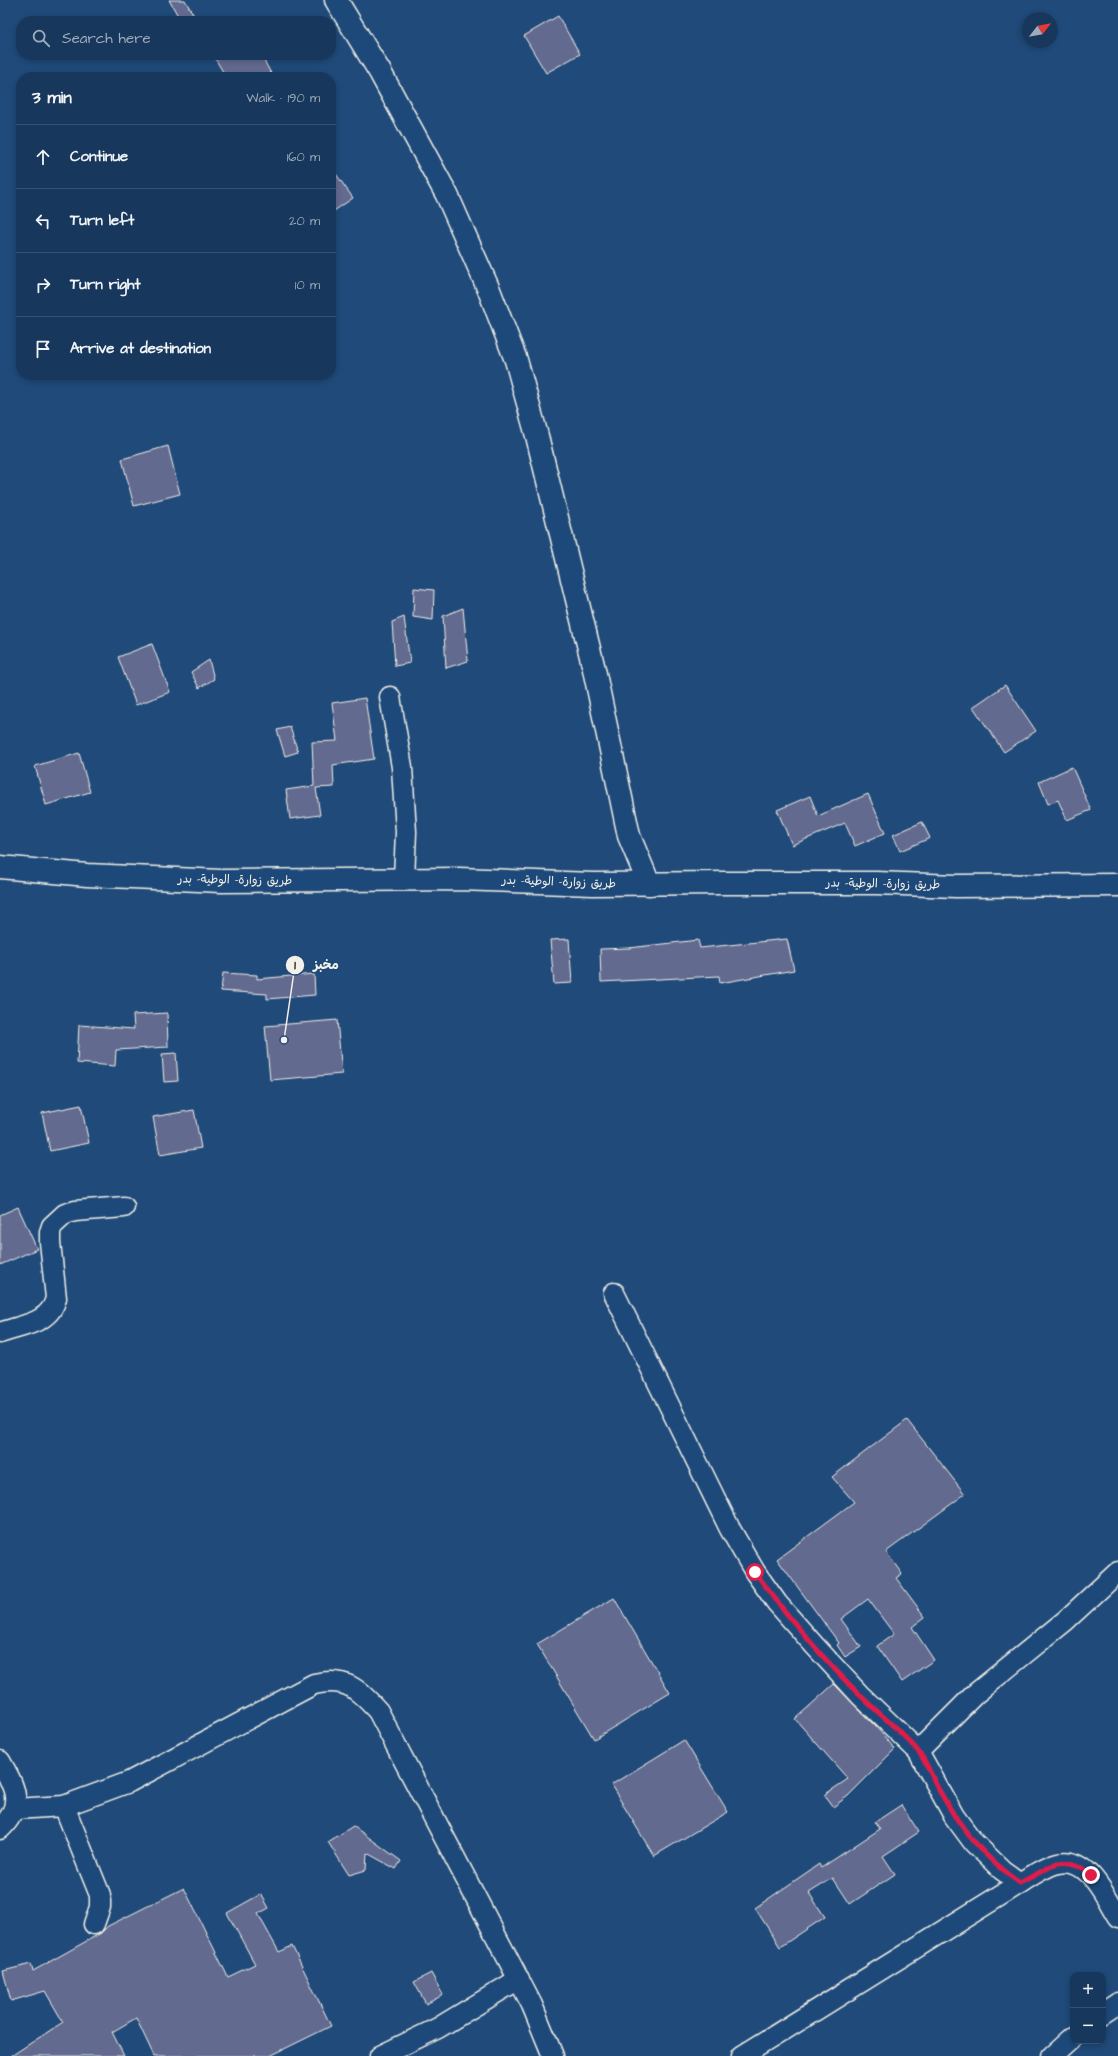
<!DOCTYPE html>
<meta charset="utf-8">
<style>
:root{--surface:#17385c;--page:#203f62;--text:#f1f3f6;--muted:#9eacbb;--line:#365272}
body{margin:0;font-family:"Architects Daughter","Playpen Sans Arabic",sans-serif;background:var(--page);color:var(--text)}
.controls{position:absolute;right:12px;bottom:12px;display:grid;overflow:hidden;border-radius:8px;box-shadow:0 2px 6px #0003}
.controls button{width:36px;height:36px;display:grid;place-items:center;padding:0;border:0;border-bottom:1px solid var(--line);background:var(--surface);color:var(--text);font:20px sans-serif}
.compass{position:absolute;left:1022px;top:12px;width:36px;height:36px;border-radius:50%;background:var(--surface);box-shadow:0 2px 6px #0003;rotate:59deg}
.stop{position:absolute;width:12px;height:12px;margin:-9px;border:3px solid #e11d48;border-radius:50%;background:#fff}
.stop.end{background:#e11d48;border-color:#fff;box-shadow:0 1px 4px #0008}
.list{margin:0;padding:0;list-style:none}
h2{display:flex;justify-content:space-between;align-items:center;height:52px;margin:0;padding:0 16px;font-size:17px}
h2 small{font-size:13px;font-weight:400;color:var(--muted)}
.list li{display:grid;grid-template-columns:26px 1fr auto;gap:12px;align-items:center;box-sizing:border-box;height:64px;padding:0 16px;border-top:1px solid var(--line)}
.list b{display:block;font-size:15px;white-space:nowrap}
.list em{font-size:13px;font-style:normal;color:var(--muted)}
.icon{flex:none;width:22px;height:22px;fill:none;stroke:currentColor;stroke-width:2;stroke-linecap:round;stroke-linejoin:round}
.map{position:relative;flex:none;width:1118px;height:2056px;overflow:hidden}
.search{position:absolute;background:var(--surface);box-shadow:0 2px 6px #0003;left:16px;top:16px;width:320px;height:44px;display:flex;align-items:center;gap:10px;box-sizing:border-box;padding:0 14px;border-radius:16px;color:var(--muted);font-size:15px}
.panel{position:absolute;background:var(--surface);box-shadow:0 2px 6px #0003;left:16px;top:72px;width:320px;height:308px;border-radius:16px}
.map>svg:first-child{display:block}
.building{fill:#636b90;stroke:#f4f1e8}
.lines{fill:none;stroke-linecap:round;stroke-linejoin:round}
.street-casing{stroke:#f4f1e8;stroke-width:23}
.secondary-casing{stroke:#f4f1e8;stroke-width:25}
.highway-casing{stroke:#f4f1e8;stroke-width:25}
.street{stroke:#1f4a7a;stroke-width:20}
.secondary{stroke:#1f4a7a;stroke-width:22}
.highway{stroke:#1f4a7a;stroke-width:22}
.route{stroke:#e11d48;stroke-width:5}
.labels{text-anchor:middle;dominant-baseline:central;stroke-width:3;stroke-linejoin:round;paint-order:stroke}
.street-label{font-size:12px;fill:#f4f1e8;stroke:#1f4a7a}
.leader{fill:none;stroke:#f4f1e8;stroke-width:1.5}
.callout-dot{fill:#f4f1e8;stroke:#1f4a7a;stroke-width:1.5}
.mark-label{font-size:12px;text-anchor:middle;font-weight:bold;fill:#111}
.callout-label{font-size:13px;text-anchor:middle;font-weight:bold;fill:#f4f1e8;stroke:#1f4a7a;stroke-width:3;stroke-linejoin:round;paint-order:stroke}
</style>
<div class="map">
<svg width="1118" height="2056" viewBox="0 0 1118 2056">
<rect width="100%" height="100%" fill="#1f4a7a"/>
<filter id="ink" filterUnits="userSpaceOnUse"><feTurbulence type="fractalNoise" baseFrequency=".025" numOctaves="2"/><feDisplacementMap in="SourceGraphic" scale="8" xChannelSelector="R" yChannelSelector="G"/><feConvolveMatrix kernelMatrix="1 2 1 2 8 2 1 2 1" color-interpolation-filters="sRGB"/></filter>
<g filter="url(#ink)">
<g class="building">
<polygon points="169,0 185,0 197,21 181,21"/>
<polygon points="558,16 580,54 546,73 524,36"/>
<polygon points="213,55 261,55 273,77 226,77"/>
<polygon points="331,167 353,198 331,213"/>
<polygon points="168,446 180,494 134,506 122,459"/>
<polygon points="414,588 434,590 433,620 413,617"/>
<polygon points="463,608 468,661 446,668 443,616"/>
<polygon points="404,617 410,663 395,666 392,622"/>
<polygon points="152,644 170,692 136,705 118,657"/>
<polygon points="209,660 214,679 199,688 191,672"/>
<polygon points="1005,685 1036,731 1004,752 973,707"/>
<polygon points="365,698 374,759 333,765 334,787 316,788 320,815 290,819 286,790 314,786 312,742 337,741 332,703"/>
<polygon points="290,727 298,752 285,756 277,730"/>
<polygon points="79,753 90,792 46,805 35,766"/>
<polygon points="1072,767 1091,810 1067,820 1058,800 1048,804 1039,782"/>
<polygon points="868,794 885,833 855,846 845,823 792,845 777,810 810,796 818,816"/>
<polygon points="922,822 930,838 900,851 893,835"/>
<polygon points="569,939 572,983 554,984 550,940"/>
<polygon points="787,939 794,970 720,983 719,976 601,982 600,949 629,948 698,940 700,948"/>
<polygon points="223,973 257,975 257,979 314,974 315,995 267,999 267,994 221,991"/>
<polygon points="167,1013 168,1047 116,1050 115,1066 77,1063 79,1025 134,1029 133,1015"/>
<polygon points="337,1020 342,1074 270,1080 265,1026"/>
<polygon points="176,1053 178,1081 164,1082 162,1054"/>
<polygon points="81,1105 89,1143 50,1151 42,1113"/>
<polygon points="194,1110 201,1148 160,1155 153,1117"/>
<polygon points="18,1207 37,1249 0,1265 0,1215"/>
<polygon points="907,1420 965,1494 886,1552 902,1574 896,1578 925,1617 912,1627 934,1660 902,1682 877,1646 894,1634 868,1599 841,1619 861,1647 845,1657 837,1645 839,1643 777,1559 854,1502 832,1477"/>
<polygon points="614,1598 670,1693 594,1739 537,1644"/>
<polygon points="834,1684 877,1728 895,1749 848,1796 833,1807 824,1795 848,1779 795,1719"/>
<polygon points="684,1740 728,1812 654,1856 611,1785"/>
<polygon points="901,1805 919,1832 883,1856 895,1874 850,1904 833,1878 809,1893 825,1917 780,1947 755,1908 819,1864 821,1868 880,1829 875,1822"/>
<polygon points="353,1826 401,1861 396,1869 367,1853 366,1870 349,1875 328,1842"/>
<polygon points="184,1888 228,1977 255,1964 227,1913 261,1894 269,1908 258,1914 279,1952 292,1946 331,2026 270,2056 154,2056 136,2018 112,2032 124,2056 11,2056 63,2022 45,1991 11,2001 3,1971 31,1964 33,1971 101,1933 108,1926"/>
<polygon points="431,1973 443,1995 426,2004 414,1982"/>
</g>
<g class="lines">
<g class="street-casing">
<g id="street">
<polyline points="390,697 402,767 406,832 404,879"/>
<path d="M614 1293 730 1529 755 1572 777 1603 814 1645 860 1695 918 1751 954 1816 974 1843 1002 1870 1020 1883C1031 1876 1045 1866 1058 1863 1089 1856 1105 1897 1118 1917"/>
<path d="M0 1333C22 1325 50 1324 56 1298L50 1242V1232L52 1226 65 1214 75 1211 124 1207"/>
<polyline points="918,1751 975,1694 1065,1621 1118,1572"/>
<path d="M0 1761C15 1787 25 1805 0 1829"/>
<polyline points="64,1806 100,1895 100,1907 94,1924"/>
<path d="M15 1809 64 1806 129 1782 314 1684C346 1677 357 1688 378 1711L532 2005 553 2056"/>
<polyline points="1103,2013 1118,2003"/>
<polyline points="380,2056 438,2028 519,1979"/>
<polyline points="742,2056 1020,1883"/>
<polyline points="1052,2056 1073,2037"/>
</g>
</g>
<g class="secondary-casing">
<polyline id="secondary" points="336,0 380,72 447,195 489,290 516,360 537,436 594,669 629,836 649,884"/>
</g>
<g class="highway-casing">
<polyline id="highway" points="0,867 87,875 221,881 459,879 593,884 726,883 876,883 956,886 1118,885"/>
</g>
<use href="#street" class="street"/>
<use href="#secondary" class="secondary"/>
<use href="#highway" class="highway"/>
</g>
</g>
<g class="lines" filter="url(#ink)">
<path class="route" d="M755 1572C787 1616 822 1658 861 1696 879 1714 901 1731 917 1750 927 1761 932 1778 939 1790 959 1826 985 1860 1020 1883L1057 1863C1071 1861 1081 1865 1091 1875"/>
</g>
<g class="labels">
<g class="street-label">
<text transform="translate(235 880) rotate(1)">طريق زوارة- الوطية- بدر</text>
<text transform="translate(559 882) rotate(2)">طريق زوارة- الوطية- بدر</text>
<text transform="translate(883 884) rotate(1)">طريق زوارة- الوطية- بدر</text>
</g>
</g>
<path class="leader" d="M284 1040L295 965"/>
<g class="callout-dot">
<circle cx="284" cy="1040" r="4"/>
<circle cx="295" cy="965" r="10"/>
</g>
<g class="mark-label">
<text x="295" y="969">1</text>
</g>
<g class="callout-label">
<text x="326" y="969">مخبز</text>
</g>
</svg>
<div class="controls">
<button>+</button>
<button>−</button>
</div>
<svg class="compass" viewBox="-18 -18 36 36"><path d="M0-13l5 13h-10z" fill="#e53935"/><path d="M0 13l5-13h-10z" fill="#9eacbb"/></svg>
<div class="stop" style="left:755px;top:1572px"></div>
<div class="stop end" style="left:1091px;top:1875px"></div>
<div class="search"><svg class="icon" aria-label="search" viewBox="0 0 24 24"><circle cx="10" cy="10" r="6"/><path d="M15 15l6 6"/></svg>Search here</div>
<section class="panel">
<h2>3 min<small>Walk · 190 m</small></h2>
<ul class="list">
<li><svg class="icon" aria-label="ahead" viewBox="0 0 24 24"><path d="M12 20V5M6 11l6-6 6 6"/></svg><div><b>Continue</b></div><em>160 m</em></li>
<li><svg class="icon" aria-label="left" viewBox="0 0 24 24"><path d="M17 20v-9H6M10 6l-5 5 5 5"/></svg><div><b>Turn left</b></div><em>20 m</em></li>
<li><svg class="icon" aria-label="right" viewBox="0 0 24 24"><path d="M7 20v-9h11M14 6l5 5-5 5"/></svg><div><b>Turn right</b></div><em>10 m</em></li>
<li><svg class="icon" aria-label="arrive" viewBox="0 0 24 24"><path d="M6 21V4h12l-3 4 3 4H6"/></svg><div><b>Arrive at destination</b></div></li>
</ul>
</section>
</div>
